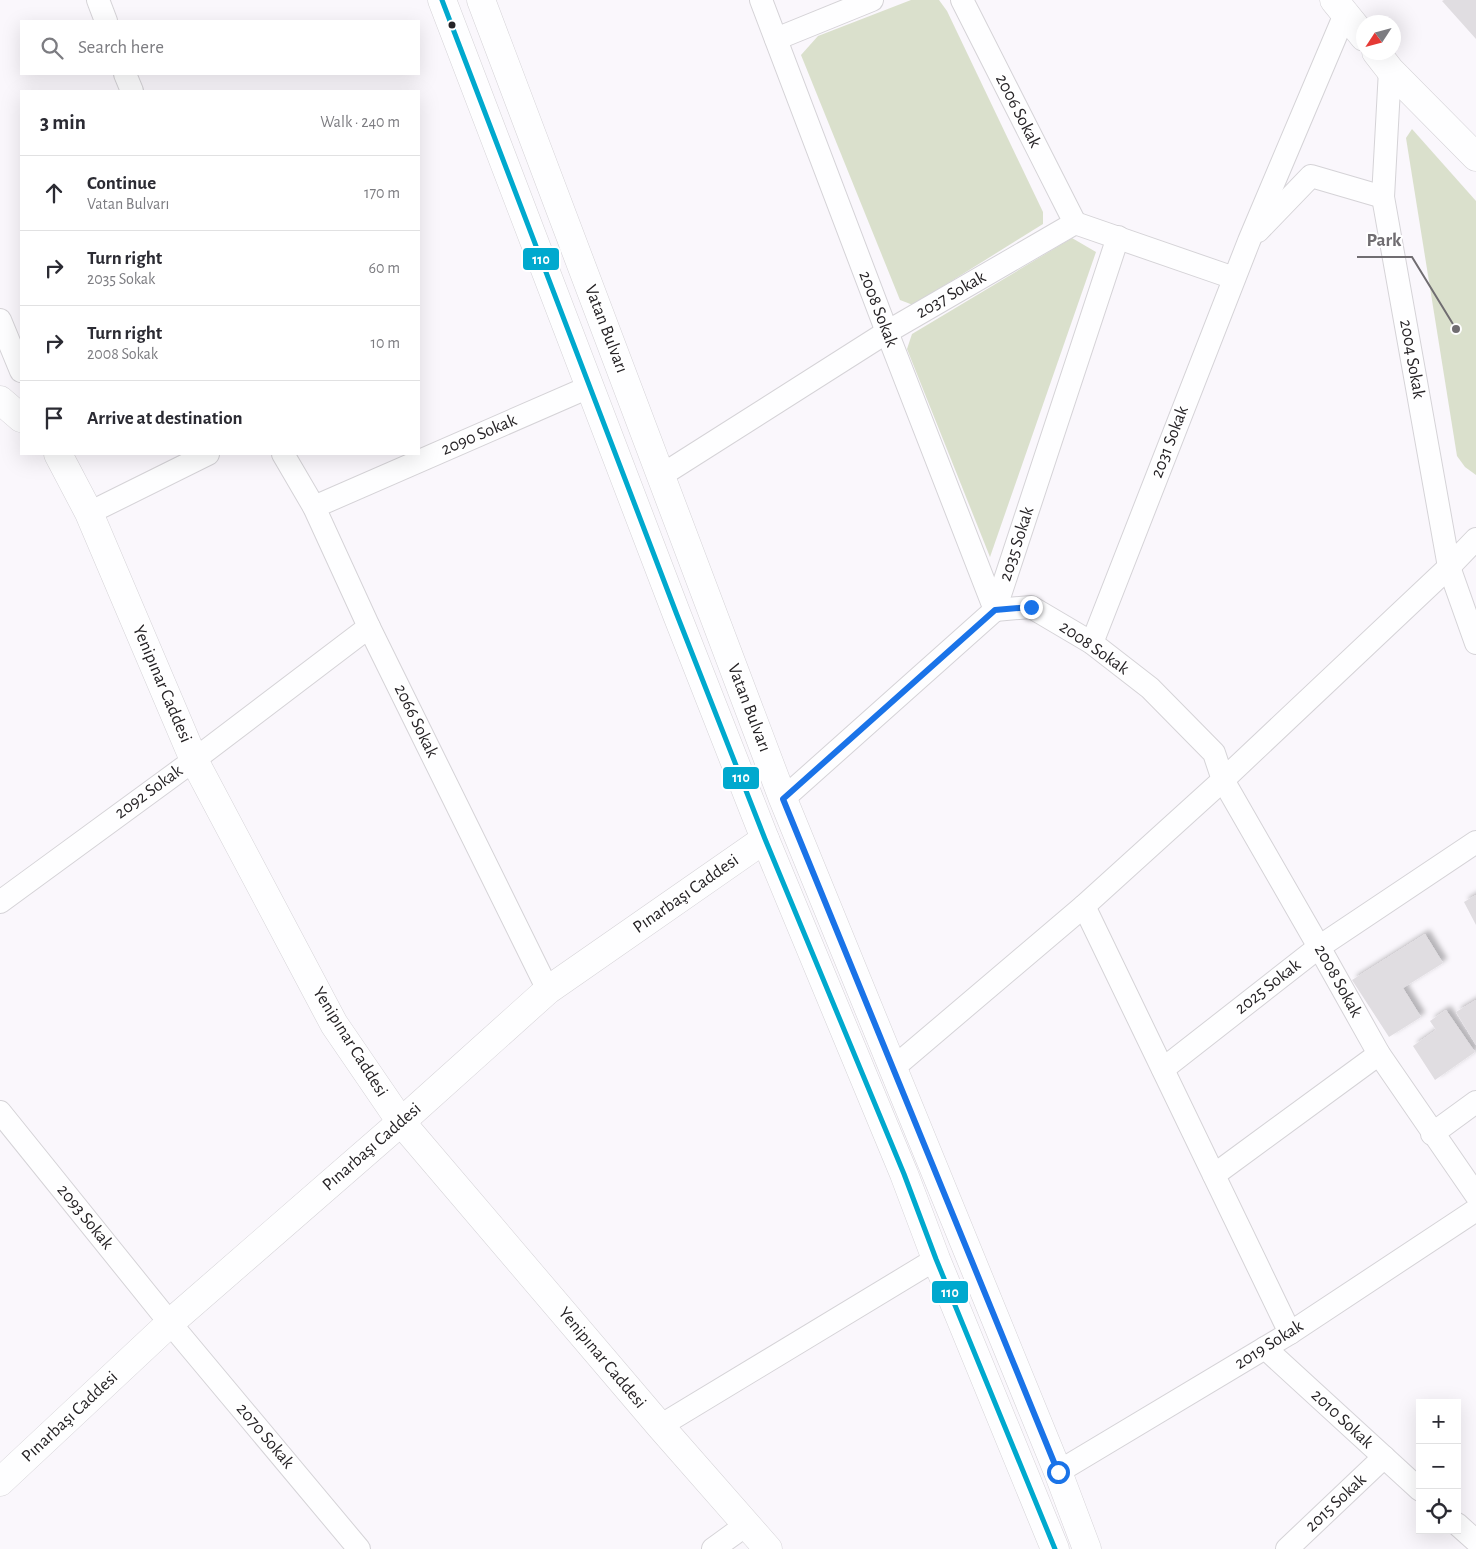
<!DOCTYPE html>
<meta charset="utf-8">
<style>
:root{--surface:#fff;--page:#f2f2f3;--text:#2b2b33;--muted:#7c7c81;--line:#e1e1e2}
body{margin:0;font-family:"Alegreya Sans",sans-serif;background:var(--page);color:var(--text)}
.controls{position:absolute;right:15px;bottom:15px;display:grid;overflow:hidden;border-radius:0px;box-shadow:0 5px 20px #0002}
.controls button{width:45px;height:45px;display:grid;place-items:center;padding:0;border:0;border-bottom:1px solid var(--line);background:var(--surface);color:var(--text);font:25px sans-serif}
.compass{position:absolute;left:1356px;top:15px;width:45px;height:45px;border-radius:50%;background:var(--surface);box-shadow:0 5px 20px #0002;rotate:234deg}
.stop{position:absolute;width:15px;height:15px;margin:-11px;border:4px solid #1a73e8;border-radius:50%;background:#fff}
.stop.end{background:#1a73e8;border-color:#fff;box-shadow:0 1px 5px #0008}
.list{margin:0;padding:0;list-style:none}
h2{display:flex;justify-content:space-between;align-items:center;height:65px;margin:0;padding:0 20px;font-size:21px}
h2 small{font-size:16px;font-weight:400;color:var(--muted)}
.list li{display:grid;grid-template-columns:32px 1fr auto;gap:15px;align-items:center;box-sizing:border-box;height:75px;padding:0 20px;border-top:1px solid var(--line)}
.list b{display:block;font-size:19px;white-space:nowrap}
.list p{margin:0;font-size:16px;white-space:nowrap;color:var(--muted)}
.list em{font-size:16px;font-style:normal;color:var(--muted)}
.icon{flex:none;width:28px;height:28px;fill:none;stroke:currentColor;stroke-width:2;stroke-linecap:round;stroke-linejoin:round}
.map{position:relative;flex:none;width:1476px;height:1549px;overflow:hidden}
.search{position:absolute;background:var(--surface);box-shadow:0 5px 20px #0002;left:20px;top:20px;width:400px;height:55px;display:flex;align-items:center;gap:12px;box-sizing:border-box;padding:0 18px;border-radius:0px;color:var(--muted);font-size:19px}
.panel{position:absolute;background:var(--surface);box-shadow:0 5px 20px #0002;left:20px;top:90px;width:400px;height:365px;border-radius:0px}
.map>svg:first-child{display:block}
.green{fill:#dae0cc}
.building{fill:#e0dde1;filter:url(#shadow)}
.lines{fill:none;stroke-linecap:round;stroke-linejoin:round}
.street-casing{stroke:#d5d3d7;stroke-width:24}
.secondary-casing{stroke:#d5d3d7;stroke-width:29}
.street{stroke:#fefeff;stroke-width:22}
.secondary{stroke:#fefeff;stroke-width:28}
.bus-1-casing{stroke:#fff;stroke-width:9}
.bus-1{stroke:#00a9ce;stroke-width:5}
.route{stroke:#1a73e8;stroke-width:6}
.bus-dot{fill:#262326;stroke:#fff;stroke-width:2}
.labels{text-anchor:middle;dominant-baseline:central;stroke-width:4;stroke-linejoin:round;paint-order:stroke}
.street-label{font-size:18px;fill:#262326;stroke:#fff}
.leader{fill:none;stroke:#706d71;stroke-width:2}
.callout-dot{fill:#706d71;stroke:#fff;stroke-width:2}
.callout-label{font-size:19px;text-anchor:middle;font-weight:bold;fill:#706d71;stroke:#fff;stroke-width:4;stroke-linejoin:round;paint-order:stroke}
.line-badge{stroke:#fff;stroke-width:2}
.badge-label{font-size:14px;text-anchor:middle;font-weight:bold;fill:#fff}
</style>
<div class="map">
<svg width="1476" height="1549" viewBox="0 0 1476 1549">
<defs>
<filter id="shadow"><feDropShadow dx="4.5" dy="-4.5" stdDeviation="2.5" flood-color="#0004"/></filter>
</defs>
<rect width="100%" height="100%" fill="#faf7fc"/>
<g class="green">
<polygon points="911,0 939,0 947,11 1043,212 1043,224 913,305 900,300 801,55 818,36"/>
<polygon points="1412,129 1476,201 1476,475 1465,467 1457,456 1406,138"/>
<polygon points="1072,238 1096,252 990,557 907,349 912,334"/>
</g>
<g class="building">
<polygon points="1444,0 1476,0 1476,39 1442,1"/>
<polygon points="1476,895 1476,925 1464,902"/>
<polygon points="1425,934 1443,963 1403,988 1421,1017 1389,1037 1352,980"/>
<polygon points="1476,1000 1476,1045 1456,1012"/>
<polygon points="1446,1010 1475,1052 1435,1080 1413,1046 1436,1030 1430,1021"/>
</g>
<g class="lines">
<g class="street-casing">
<g id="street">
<polyline points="98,0 106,21"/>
<polyline points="761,0 887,332 995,610"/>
<polyline points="962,0 1075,223"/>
<polyline points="776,39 872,0"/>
<polyline points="1390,70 1383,197 1449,567 1476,643"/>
<polyline points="125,74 132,91"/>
<polyline points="1258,231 1311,176 1383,197"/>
<polyline points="0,320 21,371"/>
<polyline points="283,454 314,507 369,627 548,990"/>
<polyline points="662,475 887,332 1075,223 1234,278"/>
<polyline points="314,507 589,387"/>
<polyline points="89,513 208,454"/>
<polyline points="995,610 1031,607 1092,643 1150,688 1214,753 1223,780 1319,947 1379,1054 1476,1195"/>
<polyline points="1092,643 1249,241 1345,14"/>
<polyline points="783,799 995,610 1118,237"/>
<polyline points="0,902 194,760 369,627"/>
<polyline points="1084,906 1290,1333"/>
<polyline points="892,1069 1084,906 1223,780 1449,567 1476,539"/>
<polyline points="1163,1069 1319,947 1476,842"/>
<polyline points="0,1112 170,1323 359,1549"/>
<polyline points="1432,1134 1476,1102"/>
<polyline points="1214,1175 1379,1054"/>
<polyline points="1265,1348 1420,1490"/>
<polyline points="660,1426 936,1259"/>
<polyline points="1058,1472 1290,1333 1476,1210"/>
<polyline points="1457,1524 1476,1541"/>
<polyline points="713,1549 735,1533"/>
<polyline points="1287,1549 1384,1457"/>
</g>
</g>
<g class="secondary-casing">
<g id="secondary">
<polyline points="442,0 677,615 765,839 904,1174 936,1259 1055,1549"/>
<polyline points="481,0 783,799 1058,1472 1087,1549"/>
<polyline points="1334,0 1364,37"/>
<polyline points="1376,52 1390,70 1476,157"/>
<polyline points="0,400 21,418"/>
<polyline points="58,454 89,513 194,760 334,1024 401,1122 660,1426 768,1549"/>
<polyline points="0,1482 170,1323 401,1122 548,990 765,839"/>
</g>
</g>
<use href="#street" class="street"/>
<use href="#secondary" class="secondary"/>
<g class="bus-1-casing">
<polyline id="bus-1" points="442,0 677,615 765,839 904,1174 936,1259 1055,1549"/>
</g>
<use href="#bus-1" class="bus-1"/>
</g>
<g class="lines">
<polyline class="route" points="1031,607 995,610 783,799 1058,1472"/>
</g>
<circle class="bus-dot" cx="452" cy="25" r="4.5"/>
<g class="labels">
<g class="street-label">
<text transform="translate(1018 111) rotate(63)">2006 Sokak</text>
<text transform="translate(951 295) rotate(-30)">2037 Sokak</text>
<text transform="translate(878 309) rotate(69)">2008 Sokak</text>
<text transform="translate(606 329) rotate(69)">Vatan Bulvarı</text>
<text transform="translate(1412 359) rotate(80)">2004 Sokak</text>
<text transform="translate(479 435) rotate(-23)">2090 Sokak</text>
<text transform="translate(1170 442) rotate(-69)">2031 Sokak</text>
<text transform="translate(1017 544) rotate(-72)">2035 Sokak</text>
<text transform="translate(1094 648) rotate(35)">2008 Sokak</text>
<text transform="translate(162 684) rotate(67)">Yenipınar Caddesi</text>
<text transform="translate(749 708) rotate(69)">Vatan Bulvarı</text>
<text transform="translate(416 721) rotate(64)">2066 Sokak</text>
<text transform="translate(149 792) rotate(-36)">2092 Sokak</text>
<text transform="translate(686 894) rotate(-35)">Pınarbaşı Caddesi</text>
<text transform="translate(1338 981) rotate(61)">2008 Sokak</text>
<text transform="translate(1268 987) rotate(-38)">2025 Sokak</text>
<text transform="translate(350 1042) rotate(58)">Yenipınar Caddesi</text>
<text transform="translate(372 1147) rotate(-41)">Pınarbaşı Caddesi</text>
<text transform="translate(85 1217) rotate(51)">2093 Sokak</text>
<text transform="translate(1269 1345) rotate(-32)">2019 Sokak</text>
<text transform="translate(602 1358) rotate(50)">Yenipınar Caddesi</text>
<text transform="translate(70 1417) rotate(-43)">Pınarbaşı Caddesi</text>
<text transform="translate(1342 1419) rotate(43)">2010 Sokak</text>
<text transform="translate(265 1436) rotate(50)">2070 Sokak</text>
<text transform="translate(1336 1503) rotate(-43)">2015 Sokak</text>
</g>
</g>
<path class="leader" d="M1456 329L1412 257H1357"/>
<circle class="callout-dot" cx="1456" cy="329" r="5"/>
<g class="callout-label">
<text x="1384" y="246">Park</text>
</g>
<g class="line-badge">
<rect x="522" y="247" width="38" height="24" rx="5" fill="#00a9ce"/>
<rect x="722" y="766" width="38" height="24" rx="5" fill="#00a9ce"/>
<rect x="931" y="1280" width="38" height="24" rx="5" fill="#00a9ce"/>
</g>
<g class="badge-label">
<text x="541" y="264">110</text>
<text x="741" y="782">110</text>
<text x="950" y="1297">110</text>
</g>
</svg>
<div class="controls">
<button>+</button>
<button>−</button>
<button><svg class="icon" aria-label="locate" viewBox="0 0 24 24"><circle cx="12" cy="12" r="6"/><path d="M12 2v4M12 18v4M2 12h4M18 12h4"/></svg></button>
</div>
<svg class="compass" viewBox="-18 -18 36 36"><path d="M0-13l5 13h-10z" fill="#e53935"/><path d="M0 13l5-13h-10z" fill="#7c7c81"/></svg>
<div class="stop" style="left:1058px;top:1472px"></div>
<div class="stop end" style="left:1031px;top:607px"></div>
<div class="search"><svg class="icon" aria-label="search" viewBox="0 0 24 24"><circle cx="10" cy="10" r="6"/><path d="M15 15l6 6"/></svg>Search here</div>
<section class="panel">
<h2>3 min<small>Walk · 240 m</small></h2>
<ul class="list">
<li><svg class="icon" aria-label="ahead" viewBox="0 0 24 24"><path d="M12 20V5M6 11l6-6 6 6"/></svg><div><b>Continue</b><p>Vatan Bulvarı</p></div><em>170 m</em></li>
<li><svg class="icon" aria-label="right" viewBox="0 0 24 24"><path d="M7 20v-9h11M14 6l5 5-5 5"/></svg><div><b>Turn right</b><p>2035 Sokak</p></div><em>60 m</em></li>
<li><svg class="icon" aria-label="right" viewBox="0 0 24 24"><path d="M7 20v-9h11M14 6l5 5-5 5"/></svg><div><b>Turn right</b><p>2008 Sokak</p></div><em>10 m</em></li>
<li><svg class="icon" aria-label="arrive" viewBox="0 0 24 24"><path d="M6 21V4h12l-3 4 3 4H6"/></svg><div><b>Arrive at destination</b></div></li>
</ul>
</section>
</div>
